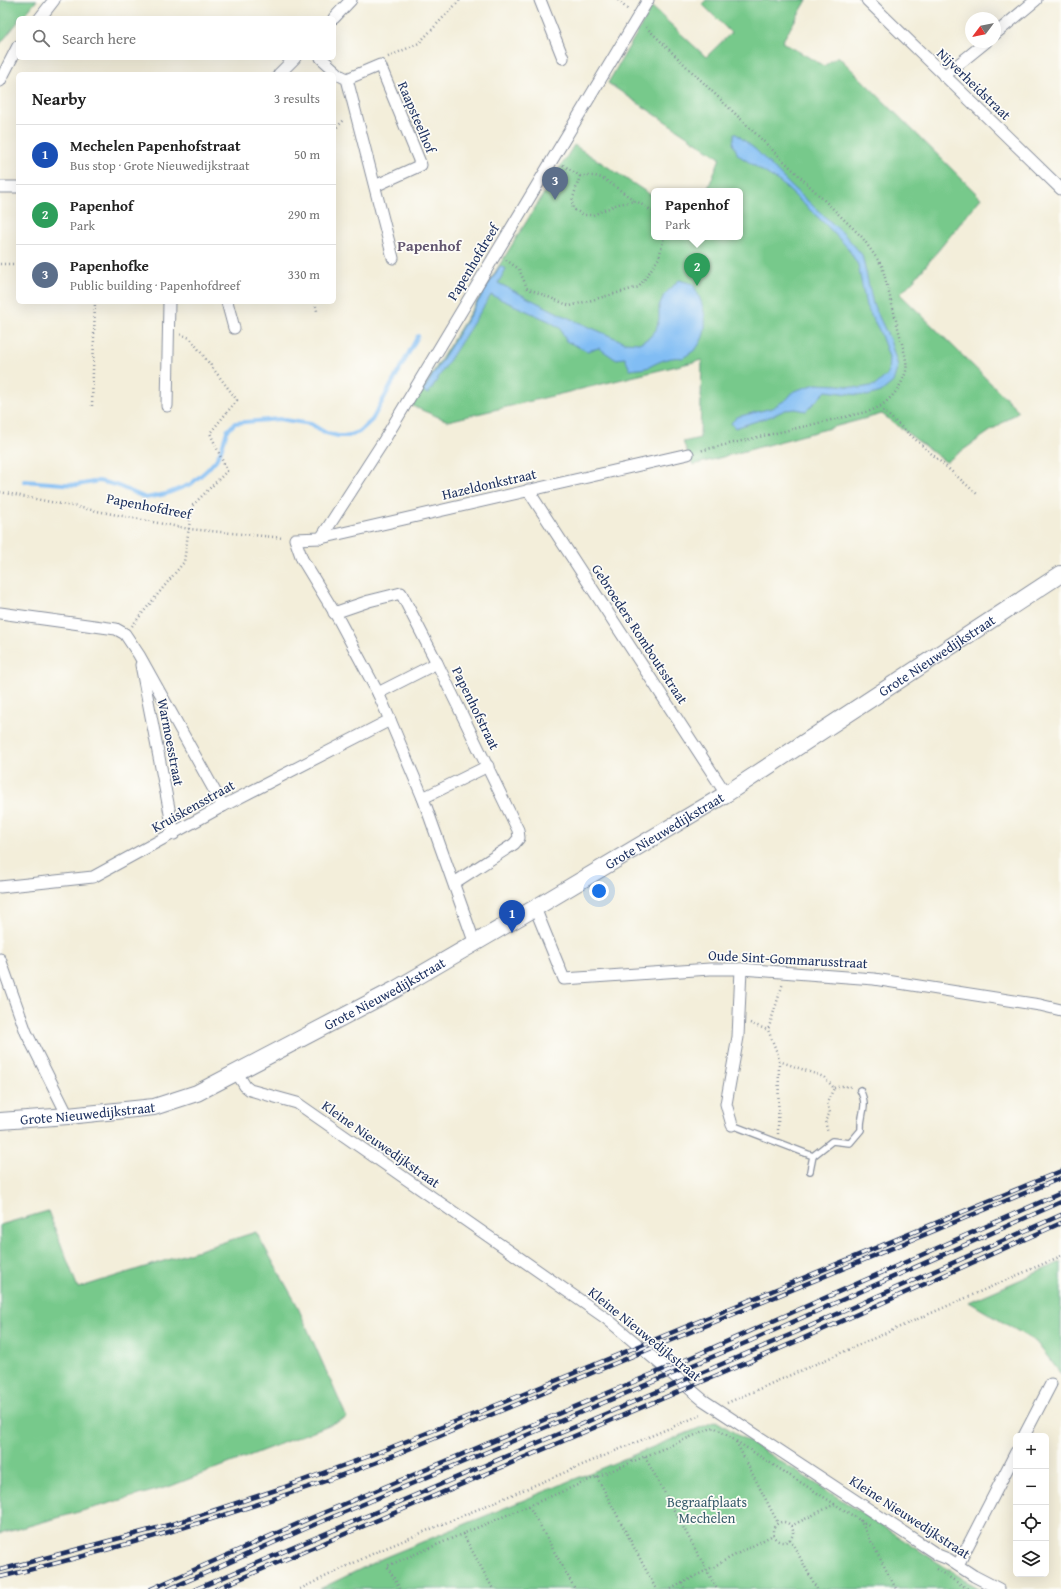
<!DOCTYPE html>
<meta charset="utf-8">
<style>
:root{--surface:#fff;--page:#f6f6f6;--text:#222;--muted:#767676;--line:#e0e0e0;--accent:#db2777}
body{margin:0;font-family:"Gentium Book Plus",serif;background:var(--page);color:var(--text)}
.controls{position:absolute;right:12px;bottom:12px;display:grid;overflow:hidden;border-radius:6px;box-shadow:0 4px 16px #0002}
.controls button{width:36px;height:36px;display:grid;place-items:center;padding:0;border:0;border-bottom:1px solid var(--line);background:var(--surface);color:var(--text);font:20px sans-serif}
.compass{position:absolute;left:965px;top:12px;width:36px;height:36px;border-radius:50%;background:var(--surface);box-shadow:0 4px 16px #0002;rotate:238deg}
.you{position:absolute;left:599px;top:891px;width:14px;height:14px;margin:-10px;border:3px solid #fff;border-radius:50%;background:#1a73e8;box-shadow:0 0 0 6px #1a73e833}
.badge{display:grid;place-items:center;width:26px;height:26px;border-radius:50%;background:var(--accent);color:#fff;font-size:13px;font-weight:700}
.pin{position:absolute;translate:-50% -33px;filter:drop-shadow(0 1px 2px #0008)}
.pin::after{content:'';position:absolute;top:21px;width:14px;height:12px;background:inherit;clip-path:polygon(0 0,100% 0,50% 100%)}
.popup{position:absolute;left:651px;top:188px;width:92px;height:52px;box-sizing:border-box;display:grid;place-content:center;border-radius:6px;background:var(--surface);filter:drop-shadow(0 1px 3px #0005);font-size:13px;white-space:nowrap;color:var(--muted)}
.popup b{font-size:15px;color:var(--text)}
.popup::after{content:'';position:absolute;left:50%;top:100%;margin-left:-8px;border:8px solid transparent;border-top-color:var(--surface)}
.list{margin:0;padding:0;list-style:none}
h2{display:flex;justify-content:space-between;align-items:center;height:52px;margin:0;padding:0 16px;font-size:17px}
h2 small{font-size:13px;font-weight:400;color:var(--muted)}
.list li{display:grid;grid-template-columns:26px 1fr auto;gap:12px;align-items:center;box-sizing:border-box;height:60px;padding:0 16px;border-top:1px solid var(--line)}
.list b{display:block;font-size:15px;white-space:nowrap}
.list p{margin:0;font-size:13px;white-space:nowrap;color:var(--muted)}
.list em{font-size:13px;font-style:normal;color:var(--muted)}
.icon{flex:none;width:22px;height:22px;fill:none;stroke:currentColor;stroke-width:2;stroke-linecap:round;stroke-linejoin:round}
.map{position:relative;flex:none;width:1061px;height:1589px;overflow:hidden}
.search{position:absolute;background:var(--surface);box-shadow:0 4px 16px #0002;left:16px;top:16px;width:320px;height:44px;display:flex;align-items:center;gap:10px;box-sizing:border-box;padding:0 14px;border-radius:6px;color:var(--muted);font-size:15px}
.panel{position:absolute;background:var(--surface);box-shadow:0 4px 16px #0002;left:16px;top:72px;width:320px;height:232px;border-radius:6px}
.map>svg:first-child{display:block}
.green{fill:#77c98b;stroke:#497c74}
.water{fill:#81bdf4;stroke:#4e76a9}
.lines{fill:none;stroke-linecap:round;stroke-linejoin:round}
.stream{stroke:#81bdf4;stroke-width:4}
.lane-casing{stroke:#878e9c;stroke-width:8}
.street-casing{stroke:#878e9c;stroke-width:13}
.secondary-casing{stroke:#878e9c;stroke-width:18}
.path{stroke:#878e9c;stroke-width:2.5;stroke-dasharray:1 3;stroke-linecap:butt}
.lane{stroke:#fff;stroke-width:5.5}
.street{stroke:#fff;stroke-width:11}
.secondary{stroke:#fff;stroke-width:16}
.rail-casing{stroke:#1b2f5e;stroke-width:4.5}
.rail{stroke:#fdfcf7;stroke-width:3;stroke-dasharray:9;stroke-linecap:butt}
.labels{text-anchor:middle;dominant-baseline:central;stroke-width:3.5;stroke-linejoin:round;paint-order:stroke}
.street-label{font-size:14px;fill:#1b2f5e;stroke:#fdfcf7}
.park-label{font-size:14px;fill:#375d6c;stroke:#fdfcf7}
.neighbourhood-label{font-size:15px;font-weight:bold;fill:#61556e;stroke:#fdfcf7}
</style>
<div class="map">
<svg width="1061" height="1589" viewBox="0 0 1061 1589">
<rect width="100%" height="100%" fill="#fdfcf7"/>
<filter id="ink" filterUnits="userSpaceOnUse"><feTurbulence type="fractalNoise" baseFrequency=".025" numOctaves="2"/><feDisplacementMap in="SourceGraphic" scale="8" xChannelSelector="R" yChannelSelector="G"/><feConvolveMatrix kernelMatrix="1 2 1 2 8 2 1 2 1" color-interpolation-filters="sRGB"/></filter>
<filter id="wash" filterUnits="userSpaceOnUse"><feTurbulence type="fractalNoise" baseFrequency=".012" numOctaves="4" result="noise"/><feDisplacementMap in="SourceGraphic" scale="16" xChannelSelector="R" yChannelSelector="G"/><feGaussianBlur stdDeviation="0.9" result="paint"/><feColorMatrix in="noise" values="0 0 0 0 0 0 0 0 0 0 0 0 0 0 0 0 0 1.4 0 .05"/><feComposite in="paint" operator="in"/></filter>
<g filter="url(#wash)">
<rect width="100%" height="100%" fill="#f3eeda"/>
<g class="green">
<polygon points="0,0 37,0 22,18 18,18 18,22 0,44"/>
<polygon points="706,0 807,0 782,42 824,66 838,56 981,198 915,279 900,294 1019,411 946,462 882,414 693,465 683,442 700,438 702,360 448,421 412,406 574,145 654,197 654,237 740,237 740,191 707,191 720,158 608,83 652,7 706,57 731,33 702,4"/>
<polygon points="48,1211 78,1288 256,1232 296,1303 347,1418 171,1486 0,1534 0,1225"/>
<polygon points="1061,1262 1061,1374 1036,1342 969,1302"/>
<polygon points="716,1421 842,1500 968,1582 981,1589 320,1589 383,1558"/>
</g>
<g class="water">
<polygon points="735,133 756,150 790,185 845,235 862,255 873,304 890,340 898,366 893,382 881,392 867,396 826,391 806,411 796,409 785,410 772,416 735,428 731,423 737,417 772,408 787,399 794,391 816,384 839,385 860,388 876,385 888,374 889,357 879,330 866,306 858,265 848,248 825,224 781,183 738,155 733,143"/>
<path d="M500 266 506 269 498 283 564 316 624 342 639 343 649 338 656 330 659 319V306L664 295 679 280 693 284C703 303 712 326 698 346 695 351 688 354 683 358 671 356 660 361 649 367 644 369 635 369 630 370L625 358 615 359 599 348 587 351 566 341 560 328 549 321 491 295 428 394 423 391Z"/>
</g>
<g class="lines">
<polyline class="stream" points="24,481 77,485 99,481 116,485 146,498 166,494 191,484 207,470 216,460 221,450 227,431 235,423 279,419 311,424 326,433 338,436 348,436 359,432 372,420 418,336"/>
</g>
</g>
<g filter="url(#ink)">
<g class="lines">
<g class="lane-casing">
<g id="lane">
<polyline points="732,1125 813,1156 810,1171"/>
<path d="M813 1156 832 1141 850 1143 861 1130C860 1112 869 1108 860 1090"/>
</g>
</g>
<g class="street-casing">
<g id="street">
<polyline points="540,0 563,58"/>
<polyline points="867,0 1061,189"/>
<polyline points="40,18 54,0"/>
<polyline points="334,18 351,0"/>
<polyline points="995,34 1036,0"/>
<polyline points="321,58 341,76 347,79 393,258"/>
<polyline points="279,74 295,58"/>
<polyline points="944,76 986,42"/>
<polyline points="347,79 380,65 421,165 375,186"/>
<polyline points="0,81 18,46"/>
<polyline points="0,187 18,187"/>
<polyline points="227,302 234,328"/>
<polyline points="167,406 169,302"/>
<polyline points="528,490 726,794"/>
<polyline points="321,538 383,442 648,0"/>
<polyline points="0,613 116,629 125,634 139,655 223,806"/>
<polyline points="334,613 369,601 401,593 437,663 518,830 519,838 514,844 454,883"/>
<polyline points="141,665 174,834"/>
<polyline points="378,693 437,663"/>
<polyline points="423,798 488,766"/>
<polyline points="0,887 93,877 223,806 390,720"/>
<polyline points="535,908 564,979 710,969 741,969 874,979 1040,1005 1061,1010"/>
<polyline points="475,944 423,798 390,720 378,693 339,620 302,559 295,539 321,538 688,454"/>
<polyline points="0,959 26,1032 68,1116"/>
<polyline points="237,1073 245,1086 250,1090 297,1103 607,1319 703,1400 938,1555 948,1559 974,1576 999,1589"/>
<polyline points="732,1125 726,1104 738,1037 741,969"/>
<polyline points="1024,1436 1051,1384"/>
<polyline points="958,1565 1016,1452"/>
</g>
</g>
<g class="secondary-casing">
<g id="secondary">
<path id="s1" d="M0 1121 68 1116 154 1107 197 1093 396 989 535 908 726 794 1061 574"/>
</g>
</g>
<g class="path">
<polyline points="618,0 629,11"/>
<path d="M646 27 862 237 882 266 905 355C906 360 907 366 906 371 901 389 887 405 870 411L699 451"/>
<polyline points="388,57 419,43 460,0"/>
<polyline points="334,130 345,119"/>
<polyline points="563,165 580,176 595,176 602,178 613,185 635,201"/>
<polyline points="580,176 572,201 573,209 584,215 593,215 618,204 636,201 654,212"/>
<polyline points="506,260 519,269 527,288 570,306 639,287 659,258 664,237"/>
<polyline points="0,264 18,264"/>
<polyline points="315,302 317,311"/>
<polyline points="92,406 95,302"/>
<polyline points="880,408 977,494"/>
<polyline points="0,492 189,529 284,538"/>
<polyline points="132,626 184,562 192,506 227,471 210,433 237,400 190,338 180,334"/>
<polyline points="750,1023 768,1030"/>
<polyline points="779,1061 824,1077 834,1088 827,1103 830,1113 825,1121 828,1133"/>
<polyline points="834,1088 842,1086 852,1087"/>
<polyline points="778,1134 779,1061 778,1055 768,1030 783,983"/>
<polyline points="727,1403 1061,1256"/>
<polyline points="736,1442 778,1523"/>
<polyline points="645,1457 717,1589"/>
<polyline points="597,1477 656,1589"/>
<polyline points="529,1506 575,1589"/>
<polyline points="860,1520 896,1589"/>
<circle cx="783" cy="1532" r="10"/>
<polyline points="791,1526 835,1504"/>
<polyline points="463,1534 493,1589"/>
<polyline points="790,1539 817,1589"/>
<polyline points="936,1569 968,1589"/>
<polyline points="682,1583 685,1589"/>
<polyline points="300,1589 374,1553 703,1414"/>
<polyline points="400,1589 387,1566 714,1427 869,1526"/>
<polyline points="671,1589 773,1535"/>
</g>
<use href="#lane" class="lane"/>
<use href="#street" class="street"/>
<use href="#secondary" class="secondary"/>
<g class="rail-casing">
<g id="rail">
<polyline points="0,1570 176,1523 282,1488 372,1455 514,1398 1061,1171"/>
<path d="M0 1577C127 1547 252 1509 375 1463L1061 1178"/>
<polyline points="151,1589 304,1521 674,1365 1061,1193"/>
<polyline points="169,1589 309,1527 750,1341 1061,1202"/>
<polyline points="196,1589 792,1334 1061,1215"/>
<polyline points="216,1589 795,1342 1061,1223"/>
</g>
</g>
<use href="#rail" class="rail"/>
</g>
</g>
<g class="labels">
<g class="street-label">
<text transform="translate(974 84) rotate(44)">Nijverheidstraat</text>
<text transform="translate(417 117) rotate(67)">Raapsteelhof</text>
<text transform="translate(473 262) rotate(-59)">Papenhofdreef</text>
<text transform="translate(489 484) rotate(-13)">Hazeldonkstraat</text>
<text transform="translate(149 506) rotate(11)">Papenhofdreef</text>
<text transform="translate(640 634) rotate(57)">Gebroeders Romboutsstraat</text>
<text stroke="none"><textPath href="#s1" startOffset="1060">Grote Nieuwedijkstraat</textPath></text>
<text transform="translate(476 708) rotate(64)">Papenhofstraat</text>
<text transform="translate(171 742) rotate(79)">Warmoesstraat</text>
<text transform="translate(193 806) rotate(-29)">Kruiskensstraat</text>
<text stroke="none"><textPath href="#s1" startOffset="736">Grote Nieuwedijkstraat</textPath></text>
<text transform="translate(788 959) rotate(3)">Oude Sint-Gommarusstraat</text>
<text stroke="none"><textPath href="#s1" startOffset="412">Grote Nieuwedijkstraat</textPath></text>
<text stroke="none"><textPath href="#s1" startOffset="88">Grote Nieuwedijkstraat</textPath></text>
<text transform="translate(381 1144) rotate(35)">Kleine Nieuwedijkstraat</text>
<text transform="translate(645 1334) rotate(39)">Kleine Nieuwedijkstraat</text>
<text transform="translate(910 1517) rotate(33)">Kleine Nieuwedijkstraat</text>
</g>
<g class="park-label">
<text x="707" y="1502">Begraafplaats<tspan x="707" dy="16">Mechelen</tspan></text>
</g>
<g class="neighbourhood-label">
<text x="429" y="245">Papenhof</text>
</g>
</g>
</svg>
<div class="controls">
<button>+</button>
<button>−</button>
<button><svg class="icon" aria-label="locate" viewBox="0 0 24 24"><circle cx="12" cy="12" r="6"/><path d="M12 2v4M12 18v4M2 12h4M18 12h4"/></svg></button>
<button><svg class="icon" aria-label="layers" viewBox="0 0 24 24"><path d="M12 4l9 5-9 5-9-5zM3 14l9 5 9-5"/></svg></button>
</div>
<svg class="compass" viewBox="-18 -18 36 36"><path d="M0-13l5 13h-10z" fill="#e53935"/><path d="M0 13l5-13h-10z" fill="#767676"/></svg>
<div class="you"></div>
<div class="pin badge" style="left:512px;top:933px;background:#1a4fb4">1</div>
<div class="pin badge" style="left:697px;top:286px;background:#2e9e5b">2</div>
<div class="popup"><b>Papenhof</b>Park</div>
<div class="pin badge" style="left:555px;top:200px;background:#5c6f8a">3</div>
<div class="search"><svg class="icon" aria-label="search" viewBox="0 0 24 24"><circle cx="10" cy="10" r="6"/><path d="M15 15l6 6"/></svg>Search here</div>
<section class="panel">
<h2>Nearby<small>3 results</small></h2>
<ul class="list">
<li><span class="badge" style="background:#1a4fb4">1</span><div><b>Mechelen Papenhofstraat</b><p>Bus stop · Grote Nieuwedijkstraat</p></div><em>50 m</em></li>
<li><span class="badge" style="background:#2e9e5b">2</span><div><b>Papenhof</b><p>Park</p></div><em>290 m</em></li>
<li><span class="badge" style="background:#5c6f8a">3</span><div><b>Papenhofke</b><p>Public building · Papenhofdreef</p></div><em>330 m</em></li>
</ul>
</section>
</div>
